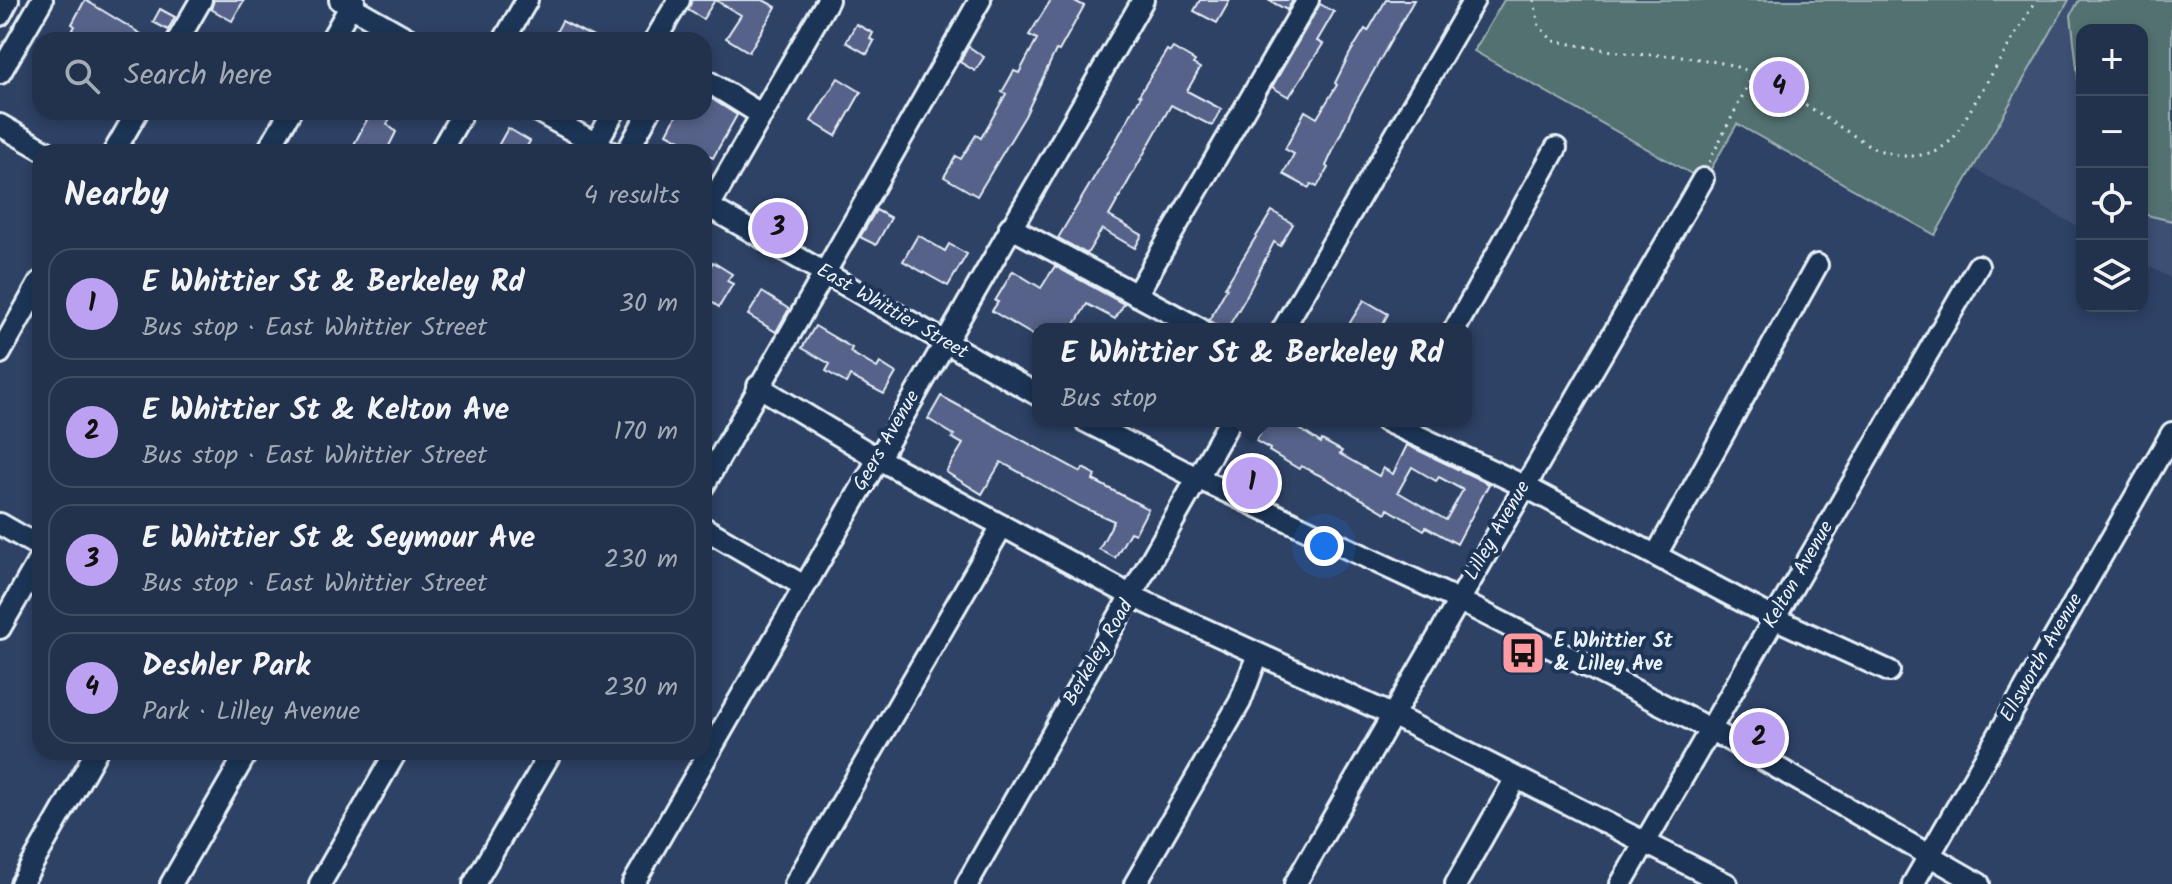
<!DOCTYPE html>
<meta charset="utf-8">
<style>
:root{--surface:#22324c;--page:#2e3e56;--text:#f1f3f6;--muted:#a2aab5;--line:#3f4d64;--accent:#bca0f2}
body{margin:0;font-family:Kalam,sans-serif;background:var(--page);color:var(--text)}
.controls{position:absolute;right:24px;top:24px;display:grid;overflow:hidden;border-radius:16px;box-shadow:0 4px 12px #0003}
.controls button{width:72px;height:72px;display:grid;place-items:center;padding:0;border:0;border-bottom:2px solid var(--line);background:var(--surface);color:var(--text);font:40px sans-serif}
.you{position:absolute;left:1324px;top:546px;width:28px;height:28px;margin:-20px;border:6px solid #fff;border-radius:50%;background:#1a73e8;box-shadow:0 0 0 12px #1a73e833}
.badge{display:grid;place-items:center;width:52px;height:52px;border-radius:50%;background:var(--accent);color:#111;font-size:26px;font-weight:700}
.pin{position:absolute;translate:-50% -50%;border:4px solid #fff;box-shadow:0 2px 8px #0006}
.popup{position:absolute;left:1032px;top:323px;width:440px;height:104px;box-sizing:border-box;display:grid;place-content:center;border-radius:16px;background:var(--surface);filter:drop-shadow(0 2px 6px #0005);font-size:26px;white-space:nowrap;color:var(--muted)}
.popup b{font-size:30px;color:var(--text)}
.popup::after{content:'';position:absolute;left:50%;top:100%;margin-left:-16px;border:16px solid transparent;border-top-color:var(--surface)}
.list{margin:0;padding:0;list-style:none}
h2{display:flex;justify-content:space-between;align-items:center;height:104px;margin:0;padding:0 32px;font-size:34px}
h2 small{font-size:26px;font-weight:400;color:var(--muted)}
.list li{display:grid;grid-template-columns:52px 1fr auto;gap:24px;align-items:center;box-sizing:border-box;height:112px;margin:0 16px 16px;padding:0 16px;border:2px solid var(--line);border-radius:24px}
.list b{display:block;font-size:30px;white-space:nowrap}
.list p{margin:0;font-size:26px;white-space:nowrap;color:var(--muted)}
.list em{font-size:26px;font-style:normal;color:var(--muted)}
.icon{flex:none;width:44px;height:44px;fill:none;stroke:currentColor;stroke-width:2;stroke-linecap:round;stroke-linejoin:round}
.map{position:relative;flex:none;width:2172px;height:884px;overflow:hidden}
.search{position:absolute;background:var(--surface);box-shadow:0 4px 12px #0003;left:32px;top:32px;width:680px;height:88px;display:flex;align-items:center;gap:20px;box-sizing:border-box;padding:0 28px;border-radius:24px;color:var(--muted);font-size:30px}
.panel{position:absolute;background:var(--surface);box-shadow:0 4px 12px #0003;left:32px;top:144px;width:680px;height:616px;border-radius:24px}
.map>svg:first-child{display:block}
.built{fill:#3d4f73}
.green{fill:#537170;stroke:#9eb1b4;stroke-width:2}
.building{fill:#566289;stroke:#e8f1f8;stroke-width:2;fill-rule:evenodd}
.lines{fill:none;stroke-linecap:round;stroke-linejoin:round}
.minor-casing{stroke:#e8f1f8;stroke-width:26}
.path{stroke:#e8f1f8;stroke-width:3;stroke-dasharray:2 6;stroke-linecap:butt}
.minor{stroke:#1d3557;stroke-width:20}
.labels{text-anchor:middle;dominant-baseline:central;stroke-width:8;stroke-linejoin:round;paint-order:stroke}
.street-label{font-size:20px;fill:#e8f1f8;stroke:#1d3557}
.poi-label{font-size:20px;font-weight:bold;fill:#e8f1f8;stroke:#1d3557;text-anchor:start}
</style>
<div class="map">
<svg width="2172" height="884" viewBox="0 0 2172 884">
<rect width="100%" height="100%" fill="#2e4266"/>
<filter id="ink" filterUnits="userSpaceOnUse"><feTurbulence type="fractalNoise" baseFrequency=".0125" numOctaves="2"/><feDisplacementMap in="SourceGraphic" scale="16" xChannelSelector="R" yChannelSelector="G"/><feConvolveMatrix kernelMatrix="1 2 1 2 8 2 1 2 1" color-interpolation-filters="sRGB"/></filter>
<g filter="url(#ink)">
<polygon class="built" points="2069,0 2172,0 2172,279 2142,262 2142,30 2082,30 2082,229 1973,168"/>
<g class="green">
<polygon points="1504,0 2069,0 1935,235 1737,124 1704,181 1474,51"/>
<polygon points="2079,0 2172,0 2172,221 2142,214 2142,30 2082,30 2082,112 2071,15"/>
</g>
<g class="building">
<polygon points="85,0 100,9 151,40 67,40 75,26 72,24"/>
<polygon points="214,0 244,0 232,21 211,9"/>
<polygon points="692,0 763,0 776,7 749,52 726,38 741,15 715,0 703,19 688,10"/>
<polygon points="1051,0 1073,0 1084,6 1059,51 1056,50 1025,116 977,196 944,177 956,156 961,159 976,135 981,138 1006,94 1002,92 1014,71 1019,73 1037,39 1029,35"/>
<polygon points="1200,0 1230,0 1217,23 1194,11"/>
<polygon points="1268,0 1293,0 1287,10"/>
<polygon points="1386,0 1414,0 1351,111 1326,166 1328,168 1317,187 1311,184 1309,188 1283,174 1294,154 1285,149 1305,111 1317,118 1337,85 1335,83 1350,53 1365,29 1368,31"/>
<polygon points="1320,4 1334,12 1317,41 1323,44 1289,97 1272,87"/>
<polygon points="160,9 175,17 168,30 153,22"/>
<polygon points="562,21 599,40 552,40"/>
<polygon points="856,24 873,33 870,39 874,41 867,54 846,42"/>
<polygon points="968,46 984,57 975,71 960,62"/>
<polygon points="1173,48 1195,61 1193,64 1200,68 1187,91 1221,109 1212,126 1171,105 1109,216 1142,235 1135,248 1102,229 1087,254 1058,238 1118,137 1141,96 1139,95 1167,50 1170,52"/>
<polygon points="838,78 861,92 836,136 811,121"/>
<polygon points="704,94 737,115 713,158 667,133 678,112 704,112"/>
<polygon points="371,112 393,112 387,124 396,132 386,152 350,152"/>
<polygon points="508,128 530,141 524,152 508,152 498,146"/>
<polygon points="876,210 891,218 876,245 860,237"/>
<polygon points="1272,211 1293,224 1280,246 1274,242 1245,299 1227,329 1222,329 1209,320 1227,288 1225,287"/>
<polygon points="918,235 945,251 949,244 967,254 948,286 903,261"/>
<polygon points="713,262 732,274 727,281 733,284 719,307 704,297 710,284 704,277"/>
<polygon points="1055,266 1124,304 1115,319 1087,304 1072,329 1038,329 1038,338 992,311 998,302 995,301 1013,271 1041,288"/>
<polygon points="762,292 789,309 776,332 748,315"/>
<polygon points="1364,300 1388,314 1380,329 1346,329"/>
<polygon points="815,326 852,348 850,352 877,368 880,363 896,373 884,394 850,376 846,383 826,371 830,364 802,348"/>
<polygon points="941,396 1081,472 1083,468 1096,475 1093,480 1148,509 1135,534 1130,532 1115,558 1099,549 1114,521 1080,506 1001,462 982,494 946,472 963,444 952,438 954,435 928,419"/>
<path d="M1266 421H1282L1295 426 1321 443 1322 440 1342 451 1340 454 1379 476 1383 468 1393 474 1407 445 1489 484 1457 544 1426 527 1424 530 1388 509 1386 513 1327 479 1301 466 1299 469 1269 451 1270 449 1256 441ZM1412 467 1436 481 1439 477 1463 490 1446 520 1398 492Z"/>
</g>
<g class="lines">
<g class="minor-casing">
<g id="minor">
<polyline points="340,0 410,40"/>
<polyline points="0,15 8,0"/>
<polyline points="178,40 201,0"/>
<polyline points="331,40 354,0"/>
<polyline points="504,40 527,0"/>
<polyline points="655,40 679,0"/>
<polyline points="0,73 42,0"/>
<polyline points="704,79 762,115"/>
<polyline points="539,112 611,152"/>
<polyline points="0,125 47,152"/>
<polyline points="114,152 137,112"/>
<polyline points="267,152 290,112"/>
<polyline points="440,152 463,112"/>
<polyline points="591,152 614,112"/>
<polyline points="627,152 649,112"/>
<polyline points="704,204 1038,395"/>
<polyline points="704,215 828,0"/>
<polyline points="1010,227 1200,329"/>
<polyline points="1136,295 1308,0"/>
<polyline points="1283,329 1474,0"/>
<polyline points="1455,329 1556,148"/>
<polyline points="0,353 40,282"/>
<polyline points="758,386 877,458 1132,596 1392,715 1727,884"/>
<polyline points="1085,421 1197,478 1458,600 1710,729 1979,884"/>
<polyline points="1386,421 1524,486 1774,618 1889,671"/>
<polyline points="704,485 980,0"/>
<polyline points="0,524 40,547"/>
<polyline points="704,528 804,586"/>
<polyline points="1656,555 1817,265"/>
<polyline points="0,628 40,558"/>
<polyline points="21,884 96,752"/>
<polyline points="171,884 247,752"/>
<polyline points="320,884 396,752"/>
<polyline points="474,884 551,752"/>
<polyline points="633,884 1143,0"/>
<polyline points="795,884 1002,526"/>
<polyline points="967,884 1230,421"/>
<polyline points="1135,884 1240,702 1258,654"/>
<polyline points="1295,884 1703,179"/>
<polyline points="1456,884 1516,778"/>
<polyline points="1621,884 1978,266"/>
<polyline points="1913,884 2172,433"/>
</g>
</g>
<g class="path">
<polyline points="1534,0 1539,26 1553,41 1631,54 1681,56 1728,64 1754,73 1875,149 1899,156 1917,156 1937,151 1953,139 2036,0"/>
<polyline points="1709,162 1754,73"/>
</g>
<use href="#minor" class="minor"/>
</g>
</g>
<defs>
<g id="bus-square" transform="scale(2.3)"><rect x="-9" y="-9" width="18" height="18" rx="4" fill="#ff9aa2" stroke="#1d3557"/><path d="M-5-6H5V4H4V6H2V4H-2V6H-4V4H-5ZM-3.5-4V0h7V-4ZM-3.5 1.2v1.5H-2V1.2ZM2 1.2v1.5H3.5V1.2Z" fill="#111"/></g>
</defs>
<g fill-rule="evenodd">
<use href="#bus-square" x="1523" y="653"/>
</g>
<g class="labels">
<g class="street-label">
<text transform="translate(892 312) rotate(30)">East Whittier Street</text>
<text transform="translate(887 441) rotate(-60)">Geers Avenue</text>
<text transform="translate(1498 531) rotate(-60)">Lilley Avenue</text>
<text transform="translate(1799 575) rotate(-60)">Kelton Avenue</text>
<text transform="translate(1099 653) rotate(-60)">Berkeley Road</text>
<text transform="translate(2042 658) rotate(-60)">Ellsworth Avenue</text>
</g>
<g class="poi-label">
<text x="1554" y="642">E Whittier St<tspan x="1554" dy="23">&amp; Lilley Ave</tspan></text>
</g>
</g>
</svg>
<div class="controls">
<button>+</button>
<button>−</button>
<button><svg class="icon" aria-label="locate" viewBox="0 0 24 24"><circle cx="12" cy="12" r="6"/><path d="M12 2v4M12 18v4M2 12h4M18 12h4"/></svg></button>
<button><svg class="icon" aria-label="layers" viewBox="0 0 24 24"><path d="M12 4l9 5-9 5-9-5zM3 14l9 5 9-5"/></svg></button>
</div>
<div class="you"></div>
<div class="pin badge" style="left:1252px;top:483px">1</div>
<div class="popup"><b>E Whittier St &amp; Berkeley Rd</b>Bus stop</div>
<div class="pin badge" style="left:1759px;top:738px">2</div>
<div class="pin badge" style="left:778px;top:228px">3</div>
<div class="pin badge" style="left:1779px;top:87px">4</div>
<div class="search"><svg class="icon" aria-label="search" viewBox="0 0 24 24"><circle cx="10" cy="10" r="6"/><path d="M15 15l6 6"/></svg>Search here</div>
<section class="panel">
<h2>Nearby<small>4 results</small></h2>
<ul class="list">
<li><span class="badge">1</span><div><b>E Whittier St &amp; Berkeley Rd</b><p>Bus stop · East Whittier Street</p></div><em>30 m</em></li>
<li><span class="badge">2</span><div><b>E Whittier St &amp; Kelton Ave</b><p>Bus stop · East Whittier Street</p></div><em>170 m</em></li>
<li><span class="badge">3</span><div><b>E Whittier St &amp; Seymour Ave</b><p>Bus stop · East Whittier Street</p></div><em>230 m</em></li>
<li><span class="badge">4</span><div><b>Deshler Park</b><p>Park · Lilley Avenue</p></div><em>230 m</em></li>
</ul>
</section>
</div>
